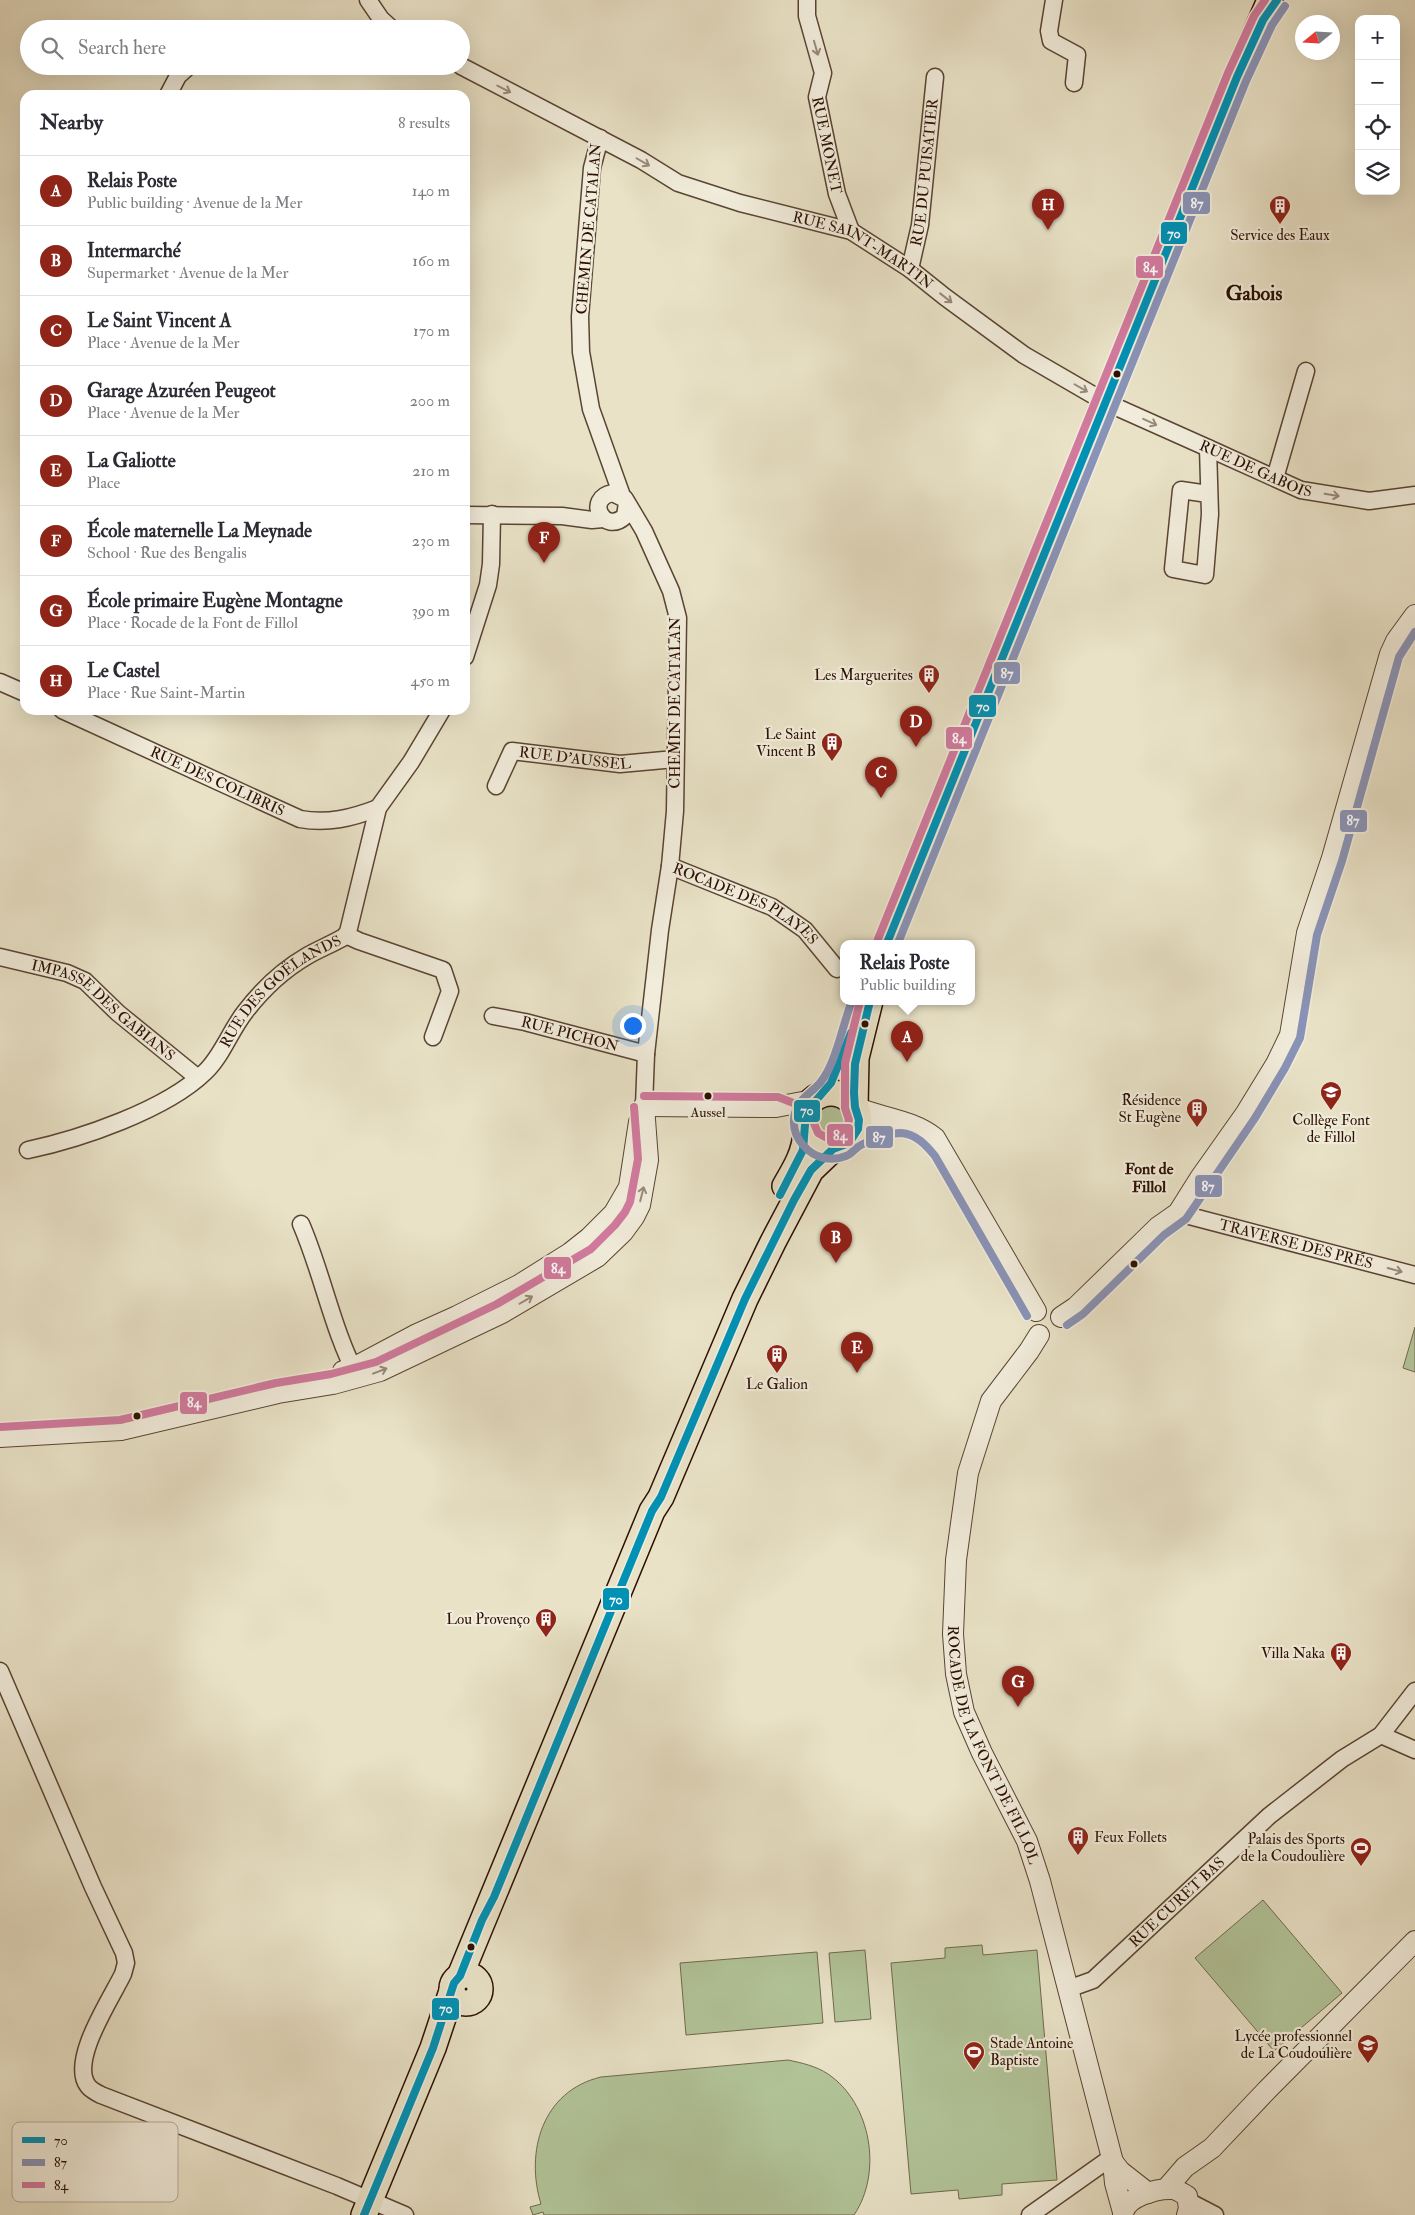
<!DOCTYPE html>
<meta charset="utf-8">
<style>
:root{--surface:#fff;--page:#f2f2f3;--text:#2b2b33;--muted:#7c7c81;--line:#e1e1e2;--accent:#8f2418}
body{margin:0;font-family:"IM FELL Double Pica",serif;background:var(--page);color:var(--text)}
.controls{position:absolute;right:15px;top:15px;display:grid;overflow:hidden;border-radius:10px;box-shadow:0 5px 20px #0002}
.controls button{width:45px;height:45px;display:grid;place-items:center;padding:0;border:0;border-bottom:1px solid var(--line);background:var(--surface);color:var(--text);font:25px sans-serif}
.compass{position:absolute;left:1295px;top:15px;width:45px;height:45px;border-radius:50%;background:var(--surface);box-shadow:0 5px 20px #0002;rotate:252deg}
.you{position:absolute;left:632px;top:1025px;width:18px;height:18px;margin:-12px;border:4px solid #fff;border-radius:50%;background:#1a73e8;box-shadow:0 0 0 8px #1a73e833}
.badge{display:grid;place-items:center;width:32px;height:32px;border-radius:50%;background:var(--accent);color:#fff;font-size:16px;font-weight:700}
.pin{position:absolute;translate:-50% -41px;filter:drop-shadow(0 1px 2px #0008)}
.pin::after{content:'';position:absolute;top:26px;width:18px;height:15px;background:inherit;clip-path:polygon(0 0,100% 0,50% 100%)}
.popup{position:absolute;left:840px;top:940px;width:135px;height:65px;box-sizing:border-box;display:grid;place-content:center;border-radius:10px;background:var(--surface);filter:drop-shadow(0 1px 4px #0005);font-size:16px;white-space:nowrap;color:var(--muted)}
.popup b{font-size:19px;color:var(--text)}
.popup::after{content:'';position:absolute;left:50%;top:100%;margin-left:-10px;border:10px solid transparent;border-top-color:var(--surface)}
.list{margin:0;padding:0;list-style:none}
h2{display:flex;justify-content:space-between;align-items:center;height:65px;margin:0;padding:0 20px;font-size:21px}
h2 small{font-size:16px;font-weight:400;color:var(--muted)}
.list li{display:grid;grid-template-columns:32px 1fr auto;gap:15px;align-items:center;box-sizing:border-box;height:70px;padding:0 20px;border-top:1px solid var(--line)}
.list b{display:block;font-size:19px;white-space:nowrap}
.list p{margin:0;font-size:16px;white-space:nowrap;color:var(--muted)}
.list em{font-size:16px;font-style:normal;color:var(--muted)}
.icon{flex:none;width:28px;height:28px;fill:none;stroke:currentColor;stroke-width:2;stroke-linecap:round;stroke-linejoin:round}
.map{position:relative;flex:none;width:1415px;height:2215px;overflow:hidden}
.search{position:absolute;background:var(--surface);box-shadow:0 5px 20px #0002;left:20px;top:20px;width:450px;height:55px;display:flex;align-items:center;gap:12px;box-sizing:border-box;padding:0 18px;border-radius:28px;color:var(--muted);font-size:19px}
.panel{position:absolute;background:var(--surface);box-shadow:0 5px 20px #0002;left:20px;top:90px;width:450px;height:625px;border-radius:15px}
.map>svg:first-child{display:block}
.green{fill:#b2c499;stroke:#6e6a4d}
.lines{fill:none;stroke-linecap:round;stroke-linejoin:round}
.minor-casing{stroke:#5a4432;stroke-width:19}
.tertiary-casing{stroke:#5a4432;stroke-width:22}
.primary-casing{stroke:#2b0f01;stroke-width:28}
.minor{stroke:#f1ecdb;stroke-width:16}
.tertiary{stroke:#f1ecdb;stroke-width:20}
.primary{stroke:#e9e2c7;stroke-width:25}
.bus-1-casing{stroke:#f1ecdb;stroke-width:11}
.bus-2-casing{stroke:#f1ecdb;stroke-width:11}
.bus-3-casing{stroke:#f1ecdb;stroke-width:11}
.bus-1{stroke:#0091b5;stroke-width:8}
.bus-2{stroke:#8993b7;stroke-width:8}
.bus-3{stroke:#d17a9e;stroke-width:8}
.oneway{stroke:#988979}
.bus-dot{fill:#2b0f01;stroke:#f1ecdb;stroke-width:2}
.labels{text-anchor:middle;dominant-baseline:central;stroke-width:4.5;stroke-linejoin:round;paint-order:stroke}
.bus-label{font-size:14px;fill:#2b0f01;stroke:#f1ecdb}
.street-label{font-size:15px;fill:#2b0f01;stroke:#f1ecdb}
.poi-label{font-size:15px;fill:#2b0f01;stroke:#f1ecdb;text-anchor:end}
.neighbourhood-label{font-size:16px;font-weight:bold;fill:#2b0f01;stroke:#f1ecdb}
.district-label{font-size:20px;font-weight:bold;fill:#2b0f01;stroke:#f1ecdb}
.key{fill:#f1ecdb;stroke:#b6aa9a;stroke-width:1}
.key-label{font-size:14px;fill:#2b0f01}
.line-badge{stroke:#f1ecdb;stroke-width:2}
.badge-label{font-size:14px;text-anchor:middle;font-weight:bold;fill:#fff}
</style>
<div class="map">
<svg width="1415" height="2215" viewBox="0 0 1415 2215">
<rect width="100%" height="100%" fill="#e9e2c7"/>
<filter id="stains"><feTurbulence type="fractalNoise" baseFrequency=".004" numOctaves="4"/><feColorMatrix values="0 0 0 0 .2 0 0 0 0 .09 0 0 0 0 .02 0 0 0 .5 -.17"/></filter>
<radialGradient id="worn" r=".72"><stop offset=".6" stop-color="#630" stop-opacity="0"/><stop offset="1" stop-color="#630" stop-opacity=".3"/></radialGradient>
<g class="green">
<circle cx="831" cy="1121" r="27"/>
<polygon points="1415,1327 1415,1372 1403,1368"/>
<polygon points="1263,1900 1342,1993 1274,2051 1195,1958"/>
<polygon points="982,1945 983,1955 1037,1950 1057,2180 1002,2184 1002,2195 959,2199 958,2190 911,2194 891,1963 945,1958 945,1948"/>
<polygon points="865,1950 871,2019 835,2022 829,1953"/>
<polygon points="817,1952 823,2023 686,2035 680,1963"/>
<path d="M788 2060C802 2063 816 2066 828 2074 871 2103 883 2172 854 2215H544L543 2212 533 2215 530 2207 541 2204C525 2152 542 2091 601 2077Z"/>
</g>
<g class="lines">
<g class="minor-casing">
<g id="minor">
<polyline points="368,0 381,19 392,29"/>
<path id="s1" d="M807 0V16L823 73 817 97 837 194 851 231"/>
<polyline points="1054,0 1049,31 1051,41 1077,55 1074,83"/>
<path id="s2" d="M461 66 641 160 678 183 740 203 851 231 910 269 945 297 1024 355 1105 402 1208 448 1301 490 1369 501 1415 495"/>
<polyline points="168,95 178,76 189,66"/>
<polyline points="600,138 592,168 580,317 581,352 591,409 622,496"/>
<path id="s3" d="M910 269 920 225 935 77"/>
<polyline points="1208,448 1210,514 1205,575 1173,569 1181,490 1208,494"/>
<polyline points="1275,478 1306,371"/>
<path d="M627 503 625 516C604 536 584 498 613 493L625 499 644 531 671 591 678 618 675 811 670 866 660 930 646 1054 644 1106"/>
<polyline points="465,515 562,516 592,520 603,519"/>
<polyline points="465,657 488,585 491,564 492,514"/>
<polyline points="0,682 25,693"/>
<path id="s4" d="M62 710 300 819C328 824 352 818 378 808"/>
<path id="s5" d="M496 786 512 751 620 764 675 759"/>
<path id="s6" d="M670 866 772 907 805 930 837 969"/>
<polyline points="346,935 359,941 443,970 450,991 433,1037"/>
<path id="s7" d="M0 957 67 973 85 981 118 1013 198 1078"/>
<path id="s8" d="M493 1016 525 1022 646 1054"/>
<path id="s9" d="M28 1150C80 1139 166 1110 205 1072 222 1056 230 1031 245 1012 261 991 283 970 307 956 319 949 332 944 344 937L348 932 378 808 411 762 442 710"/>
<path id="s10" d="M1178 1213 1415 1275"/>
<path d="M301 1224C323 1275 332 1329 358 1378"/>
<path d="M0 1671 93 1887 124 1953 126 1963 123 1974C111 1999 69 2061 88 2086 91 2090 97 2093 101 2095L337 2186 405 2215"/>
<polyline points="1381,1735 1415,1750"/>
<path id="s11" d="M1068 1989 1093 1980 1269 1816 1342 1759 1381 1735 1415 1691"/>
<polyline points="1188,2201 1215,2215"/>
<polyline points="1030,2215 1112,2157"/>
</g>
</g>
<g class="tertiary-casing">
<g id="tertiary">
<polyline points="644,1106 776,1107 813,1100"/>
<path d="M855 1107C881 1118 913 1120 935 1138L1036 1311"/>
<polyline points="855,1137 897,1122"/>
<polyline points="1061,1317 1076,1307 1158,1227 1178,1213 1200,1178 1246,1113 1276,1064 1290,1035 1307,933 1332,858 1390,654 1396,641 1415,615"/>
<path id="s12" d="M1039 1335 1029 1351 991 1401 968 1473 956 1560 953 1634 956 1674 964 1712 982 1753 1027 1841 1040 1881 1113 2162 1115 2183 1123 2212"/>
<polyline points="343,1371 353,1368 417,1334 457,1316 519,1285 570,1253 589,1238 614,1213 629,1187 639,1122"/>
<polyline points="0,1437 121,1430 278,1393 333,1384 380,1371 502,1313 597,1257 623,1232 634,1217 640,1205 648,1160 644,1106"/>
<polyline points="1113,2162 1120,2171 1148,2193"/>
<polyline points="1166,2189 1185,2167 1212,2148 1267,2090 1415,1941"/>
<path d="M1123 2215C1124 2197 1157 2188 1173 2189 1178 2190 1182 2193 1187 2196L1189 2208 1187 2215"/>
</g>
</g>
<g class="primary-casing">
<g id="primary">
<polyline points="887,943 1237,77 1270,0"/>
<circle cx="831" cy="1121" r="28"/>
<polyline points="855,1107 856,1058 870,1001"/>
<path d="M785 1186C795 1169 805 1153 806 1132"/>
<circle cx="466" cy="1989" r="14"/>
<polyline points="460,1976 652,1511 661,1497 745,1299 773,1242 811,1170 833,1149"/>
<polyline points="364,2215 433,2048 452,1991"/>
</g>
</g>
<use href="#minor" class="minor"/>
<use href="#tertiary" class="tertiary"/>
<use href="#primary" class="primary"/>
<g class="bus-1-casing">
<g id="bus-1">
<polyline points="887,943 1237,77 1263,20 1277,0"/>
<polyline points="780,1195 803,1150 806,1112 831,1083 851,1033"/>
<polyline points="364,2215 433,2048 454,1983 460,1976 482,1920 494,1897 652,1511 661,1497 745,1299 794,1200 811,1170 833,1149 849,1143 858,1129 859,1120 855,1107 854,1093 855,1064 870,1001"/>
</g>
</g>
<g class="bus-2-casing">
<g id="bus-2">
<polyline points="898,943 1246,81 1272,25 1285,6"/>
<path d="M852 1001C842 1025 835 1072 815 1088 804 1098 796 1103 794 1118 793 1129 797 1139 804 1146 814 1158 831 1162 846 1156 852 1154 855 1148 861 1145 873 1139 887 1133 901 1133 916 1134 926 1145 935 1156L1027 1316"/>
<polyline points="1067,1325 1083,1314 1164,1235 1186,1219 1255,1118 1285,1068 1300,1038 1317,935 1342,861 1399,657 1415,632"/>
</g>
</g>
<g class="bus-3-casing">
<g id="bus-3">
<polyline points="878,939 1228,73 1254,16 1265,0"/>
<polyline points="644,1096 778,1097 796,1104 810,1114 818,1133 827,1138 838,1137 846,1131 849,1120 845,1108 845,1063 860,1001"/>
<polyline points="0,1427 120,1420 276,1383 331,1374 376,1362 497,1304 591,1249 615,1225 625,1212 630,1202 638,1159 634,1107"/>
</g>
</g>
<use href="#bus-1" class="bus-1"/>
<use href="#bus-2" class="bus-2"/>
<use href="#bus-3" class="bus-3"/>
</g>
<defs><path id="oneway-shaft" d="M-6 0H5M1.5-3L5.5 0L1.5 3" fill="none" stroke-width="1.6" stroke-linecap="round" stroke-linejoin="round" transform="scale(1.25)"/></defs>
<g class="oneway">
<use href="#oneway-shaft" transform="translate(816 48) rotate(74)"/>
<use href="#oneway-shaft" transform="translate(504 89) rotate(27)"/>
<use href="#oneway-shaft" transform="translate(643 162) rotate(30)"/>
<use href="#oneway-shaft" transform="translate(946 298) rotate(38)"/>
<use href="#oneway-shaft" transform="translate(1081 388) rotate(30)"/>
<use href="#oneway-shaft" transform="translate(1150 422) rotate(25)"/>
<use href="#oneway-shaft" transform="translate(1332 495) rotate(9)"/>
<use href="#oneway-shaft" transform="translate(642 1194) rotate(-76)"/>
<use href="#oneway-shaft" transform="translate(1395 1270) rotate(15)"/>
<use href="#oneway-shaft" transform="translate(526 1300) rotate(-30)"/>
<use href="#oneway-shaft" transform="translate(380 1371) rotate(-21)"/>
</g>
<defs>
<g id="building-pin" transform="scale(1.125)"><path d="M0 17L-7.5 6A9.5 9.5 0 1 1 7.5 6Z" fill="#8f2418" stroke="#f1ecdb"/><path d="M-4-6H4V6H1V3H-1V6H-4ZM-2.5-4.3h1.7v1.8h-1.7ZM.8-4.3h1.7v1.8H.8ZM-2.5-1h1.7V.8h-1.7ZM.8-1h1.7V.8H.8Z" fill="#fff"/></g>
<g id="school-pin" transform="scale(1.125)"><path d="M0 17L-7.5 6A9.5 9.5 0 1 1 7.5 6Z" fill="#8f2418" stroke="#f1ecdb"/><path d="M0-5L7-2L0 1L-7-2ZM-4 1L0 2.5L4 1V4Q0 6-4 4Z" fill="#fff"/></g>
<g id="stadium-pin" transform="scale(1.125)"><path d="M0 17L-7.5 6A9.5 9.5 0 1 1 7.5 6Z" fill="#8f2418" stroke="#f1ecdb"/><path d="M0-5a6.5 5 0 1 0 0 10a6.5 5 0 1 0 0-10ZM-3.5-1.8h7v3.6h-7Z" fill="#fff"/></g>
</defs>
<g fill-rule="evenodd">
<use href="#building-pin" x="1280" y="206"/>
<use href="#building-pin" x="929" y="675"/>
<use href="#building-pin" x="832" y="743"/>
<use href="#school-pin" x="1331" y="1092"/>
<use href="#building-pin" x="1197" y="1109"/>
<use href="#building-pin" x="777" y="1355"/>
<use href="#building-pin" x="546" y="1619"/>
<use href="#building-pin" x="1341" y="1653"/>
<use href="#building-pin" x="1078" y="1837"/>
<use href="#stadium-pin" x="1361" y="1848"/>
<use href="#school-pin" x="1368" y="2045"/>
<use href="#stadium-pin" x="974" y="2052"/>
</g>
<g class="bus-dot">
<circle cx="1117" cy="374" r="4.5"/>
<circle cx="865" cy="1024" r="4.5"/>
<circle cx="708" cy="1096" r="4.5"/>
<circle cx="1134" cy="1264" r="4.5"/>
<circle cx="137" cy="1416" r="4.5"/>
<circle cx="471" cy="1947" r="4.5"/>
</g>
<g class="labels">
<g class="bus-label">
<text x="708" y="1112">Aussel</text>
</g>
<g class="street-label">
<text stroke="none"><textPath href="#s1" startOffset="149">RUE MONET</textPath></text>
<text stroke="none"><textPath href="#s3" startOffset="98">RUE DU PUISATIER</textPath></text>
<text transform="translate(589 229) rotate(-85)">CHEMIN DE CATALAN</text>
<text stroke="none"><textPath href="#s2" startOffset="445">RUE SAINT-MARTIN</textPath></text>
<text stroke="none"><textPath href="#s2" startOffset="898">RUE DE GABOIS</textPath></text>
<text transform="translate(675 703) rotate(-90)">CHEMIN DE CATALAN</text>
<text stroke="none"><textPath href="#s5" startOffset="102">RUE D'AUSSEL</textPath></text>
<text stroke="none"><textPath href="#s4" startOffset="171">RUE DES COLIBRIS</textPath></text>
<text stroke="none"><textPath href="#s6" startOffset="85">ROCADE DES PLAYES</textPath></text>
<text stroke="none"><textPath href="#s9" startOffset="308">RUE DES GOËLANDS</textPath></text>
<text stroke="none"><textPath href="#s7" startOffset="119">IMPASSE DES GABIANS</textPath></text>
<text stroke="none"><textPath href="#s8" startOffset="79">RUE PICHON</textPath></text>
<text stroke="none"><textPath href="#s10" startOffset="122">TRAVERSE DES PRÉS</textPath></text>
<text stroke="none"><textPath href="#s12" startOffset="438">ROCADE DE LA FONT DE FILLOL</textPath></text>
<text stroke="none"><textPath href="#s11" startOffset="141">RUE CURET BAS</textPath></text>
</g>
<g class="poi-label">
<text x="1280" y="235" text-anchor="middle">Service des Eaux</text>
<text x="913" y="675">Les Marguerites</text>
<text x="816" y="734">Le Saint<tspan x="816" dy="17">Vincent B</tspan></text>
<text x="1181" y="1100">Résidence<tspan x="1181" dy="17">St Eugène</tspan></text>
<text x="1331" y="1120" text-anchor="middle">Collège Font<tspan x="1331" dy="17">de Fillol</tspan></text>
<text x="777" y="1384" text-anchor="middle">Le Galion</text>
<text x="530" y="1619">Lou Provenço</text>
<text x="1325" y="1653">Villa Naka</text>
<text x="1094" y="1837" text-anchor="start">Feux Follets</text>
<text x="1345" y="1839">Palais des Sports<tspan x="1345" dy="17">de la Coudoulière</tspan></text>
<text x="1352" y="2036">Lycée professionnel<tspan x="1352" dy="17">de La Coudoulière</tspan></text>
<text x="990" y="2043" text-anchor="start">Stade Antoine<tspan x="990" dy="17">Baptiste</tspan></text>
</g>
<g class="neighbourhood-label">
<text x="1149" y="1169">Font de<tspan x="1149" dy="18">Fillol</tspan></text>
</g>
<g class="district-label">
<text x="1254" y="293">Gabois</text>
</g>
</g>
<rect x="12" y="2122" width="166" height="80" rx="8" class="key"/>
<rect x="22" y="2137" width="23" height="6" fill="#0091b5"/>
<rect x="22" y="2159" width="23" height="7" fill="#8993b7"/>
<rect x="22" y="2182" width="23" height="6" fill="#d17a9e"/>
<g class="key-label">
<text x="54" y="2145">70</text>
<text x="54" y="2167">87</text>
<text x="54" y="2190">84</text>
</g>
<g class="line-badge">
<rect x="1182" y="191" width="29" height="24" rx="5" fill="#8993b7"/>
<rect x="1160" y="221" width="28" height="24" rx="5" fill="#0091b5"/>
<rect x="1135" y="255" width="29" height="24" rx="5" fill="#d17a9e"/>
<rect x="993" y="661" width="28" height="24" rx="5" fill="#8993b7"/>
<rect x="968" y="694" width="29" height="24" rx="5" fill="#0091b5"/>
<rect x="945" y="726" width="28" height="24" rx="5" fill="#d17a9e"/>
<rect x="1339" y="809" width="29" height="24" rx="5" fill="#8993b7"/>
<rect x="793" y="1099" width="28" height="24" rx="5" fill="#0091b5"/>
<rect x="826" y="1123" width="28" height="24" rx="5" fill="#d17a9e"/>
<rect x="865" y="1125" width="29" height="24" rx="5" fill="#8993b7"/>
<rect x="1194" y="1174" width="29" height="24" rx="5" fill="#8993b7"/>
<rect x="543" y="1256" width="29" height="24" rx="5" fill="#d17a9e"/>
<rect x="179" y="1391" width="29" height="24" rx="5" fill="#d17a9e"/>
<rect x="602" y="1587" width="28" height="24" rx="5" fill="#0091b5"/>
<rect x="431" y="1997" width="29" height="24" rx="5" fill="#0091b5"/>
</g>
<g class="badge-label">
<text x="1197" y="208">87</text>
<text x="1174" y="238">70</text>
<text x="1150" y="272">84</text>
<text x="1007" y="678">87</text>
<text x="983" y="711">70</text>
<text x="959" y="743">84</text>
<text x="1353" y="825">87</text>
<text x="807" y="1115">70</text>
<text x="840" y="1140">84</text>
<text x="879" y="1142">87</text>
<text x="1208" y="1191">87</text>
<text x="558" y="1273">84</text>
<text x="194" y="1407">84</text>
<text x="616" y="1604">70</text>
<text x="446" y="2013">70</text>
</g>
<rect width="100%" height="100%" filter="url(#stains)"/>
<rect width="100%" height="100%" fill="url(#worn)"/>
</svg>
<div class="controls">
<button>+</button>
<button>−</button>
<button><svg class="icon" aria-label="locate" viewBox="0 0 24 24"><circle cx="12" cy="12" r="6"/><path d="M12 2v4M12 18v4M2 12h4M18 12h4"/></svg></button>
<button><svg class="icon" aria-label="layers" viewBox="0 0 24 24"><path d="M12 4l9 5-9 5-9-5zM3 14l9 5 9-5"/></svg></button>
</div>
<svg class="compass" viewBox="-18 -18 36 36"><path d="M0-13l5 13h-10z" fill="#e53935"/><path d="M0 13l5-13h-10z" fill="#7c7c81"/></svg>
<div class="you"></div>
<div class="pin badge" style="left:907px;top:1062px">A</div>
<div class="popup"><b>Relais Poste</b>Public building</div>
<div class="pin badge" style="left:836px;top:1263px">B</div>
<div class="pin badge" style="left:881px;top:798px">C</div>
<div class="pin badge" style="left:916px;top:747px">D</div>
<div class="pin badge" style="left:857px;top:1373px">E</div>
<div class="pin badge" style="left:544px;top:563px">F</div>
<div class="pin badge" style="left:1018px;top:1707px">G</div>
<div class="pin badge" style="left:1048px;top:230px">H</div>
<div class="search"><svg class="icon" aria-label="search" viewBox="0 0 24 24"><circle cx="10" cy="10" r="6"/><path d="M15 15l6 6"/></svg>Search here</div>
<section class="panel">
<h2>Nearby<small>8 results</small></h2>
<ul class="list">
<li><span class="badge">A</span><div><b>Relais Poste</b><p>Public building · Avenue de la Mer</p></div><em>140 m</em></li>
<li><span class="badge">B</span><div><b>Intermarché</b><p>Supermarket · Avenue de la Mer</p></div><em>160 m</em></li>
<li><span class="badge">C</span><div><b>Le Saint Vincent A</b><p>Place · Avenue de la Mer</p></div><em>170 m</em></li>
<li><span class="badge">D</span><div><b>Garage Azuréen Peugeot</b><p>Place · Avenue de la Mer</p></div><em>200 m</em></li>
<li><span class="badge">E</span><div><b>La Galiotte</b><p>Place</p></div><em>210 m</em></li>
<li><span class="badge">F</span><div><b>École maternelle La Meynade</b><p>School · Rue des Bengalis</p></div><em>230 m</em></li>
<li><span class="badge">G</span><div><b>École primaire Eugène Montagne</b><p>Place · Rocade de la Font de Fillol</p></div><em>390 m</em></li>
<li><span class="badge">H</span><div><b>Le Castel</b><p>Place · Rue Saint-Martin</p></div><em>450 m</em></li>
</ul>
</section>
</div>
